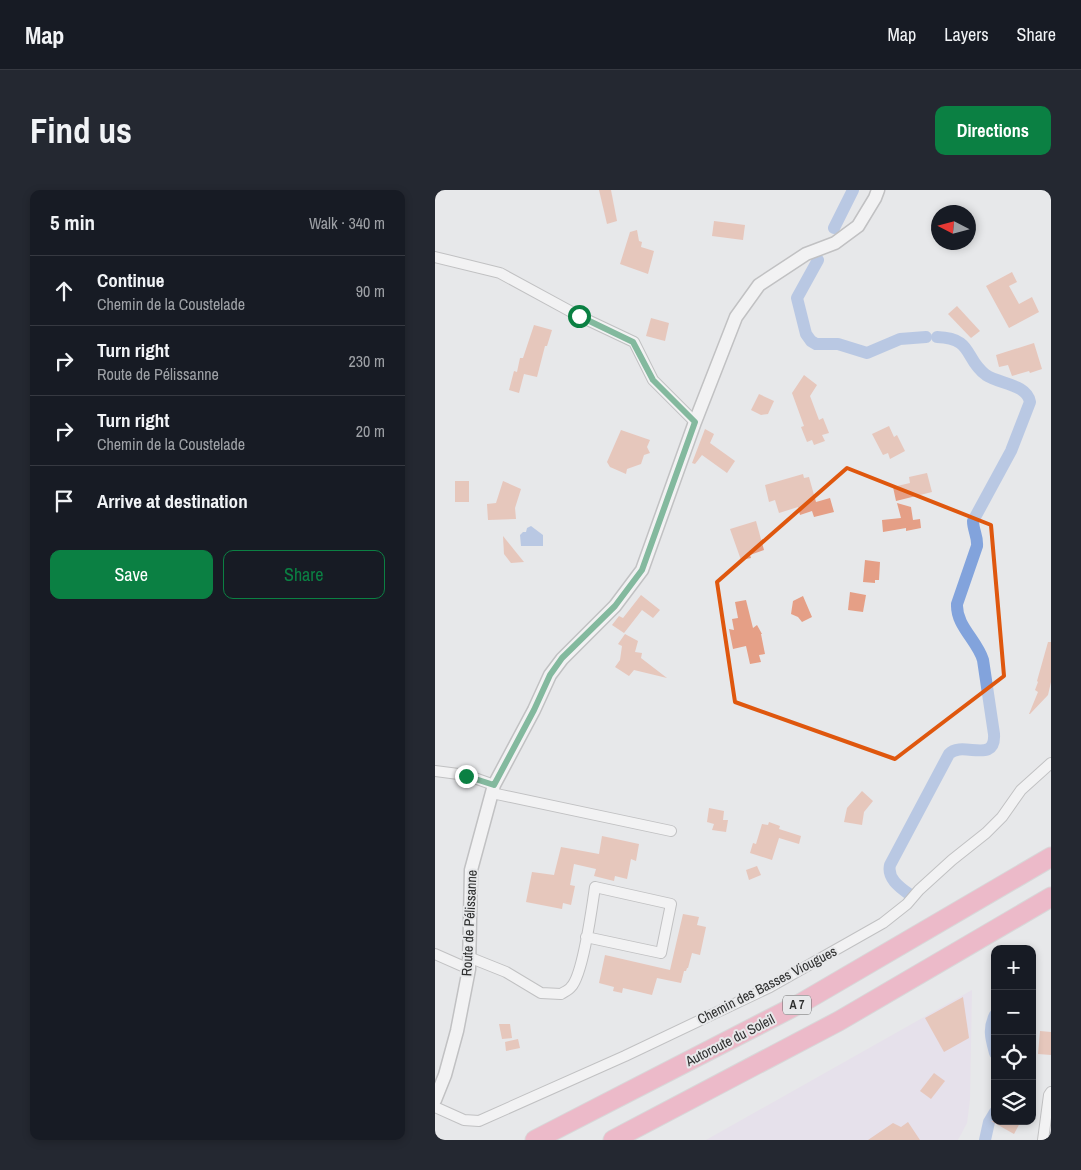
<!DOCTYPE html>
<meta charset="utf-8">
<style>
:root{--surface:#171b24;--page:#242831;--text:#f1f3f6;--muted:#9ea1a6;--line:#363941;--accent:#0b8043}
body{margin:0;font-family:"Archivo Narrow",sans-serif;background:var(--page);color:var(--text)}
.controls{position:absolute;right:15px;bottom:15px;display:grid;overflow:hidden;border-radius:10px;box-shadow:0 2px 8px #0003}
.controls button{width:45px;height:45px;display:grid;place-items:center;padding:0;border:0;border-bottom:1px solid var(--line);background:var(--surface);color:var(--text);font:25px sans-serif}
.compass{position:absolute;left:496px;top:15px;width:45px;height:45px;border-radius:50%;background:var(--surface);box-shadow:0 2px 8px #0003;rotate:276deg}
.stop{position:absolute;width:15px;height:15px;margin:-11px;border:4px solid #0b8043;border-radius:50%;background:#fff}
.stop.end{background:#0b8043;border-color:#fff;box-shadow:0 1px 5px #0008}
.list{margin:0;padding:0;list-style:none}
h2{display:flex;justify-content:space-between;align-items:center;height:65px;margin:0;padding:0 20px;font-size:21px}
h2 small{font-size:16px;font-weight:400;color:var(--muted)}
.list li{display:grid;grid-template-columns:32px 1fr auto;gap:15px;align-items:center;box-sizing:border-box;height:70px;padding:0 20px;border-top:1px solid var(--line)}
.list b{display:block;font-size:19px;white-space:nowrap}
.list p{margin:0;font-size:16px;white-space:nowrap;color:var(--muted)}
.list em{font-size:16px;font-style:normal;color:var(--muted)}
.actions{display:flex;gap:10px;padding:15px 20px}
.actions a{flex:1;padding:11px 0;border:1px solid var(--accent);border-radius:10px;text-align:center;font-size:18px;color:var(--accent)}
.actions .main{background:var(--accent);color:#fff}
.icon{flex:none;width:28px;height:28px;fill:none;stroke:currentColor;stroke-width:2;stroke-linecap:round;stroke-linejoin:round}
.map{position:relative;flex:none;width:616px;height:950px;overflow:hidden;border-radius:10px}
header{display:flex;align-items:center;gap:30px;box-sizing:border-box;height:70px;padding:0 25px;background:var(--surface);border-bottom:1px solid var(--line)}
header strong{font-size:24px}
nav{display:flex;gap:28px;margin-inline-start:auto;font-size:18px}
.intro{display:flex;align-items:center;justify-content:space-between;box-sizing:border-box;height:120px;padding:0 30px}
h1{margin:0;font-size:35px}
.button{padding:12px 22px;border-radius:10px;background:var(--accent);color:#fff;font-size:18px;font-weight:700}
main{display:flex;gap:30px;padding:0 30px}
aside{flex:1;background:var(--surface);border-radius:10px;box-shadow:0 2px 8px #0003}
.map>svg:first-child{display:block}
.industrial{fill:#e5d9ed}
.water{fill:#82a3dc}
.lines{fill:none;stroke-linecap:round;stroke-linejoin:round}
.canal{stroke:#82a3dc;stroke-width:12}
.building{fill:#e59f86}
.minor-casing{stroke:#929394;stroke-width:12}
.tertiary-casing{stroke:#929394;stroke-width:15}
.motorway-casing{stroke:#c4c5c5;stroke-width:21}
.minor{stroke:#fff;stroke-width:10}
.tertiary{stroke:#fff;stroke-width:12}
.motorway{stroke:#f284a2;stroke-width:19}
.route{stroke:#0b8043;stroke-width:6}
.marked{fill:none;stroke:#df570e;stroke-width:4;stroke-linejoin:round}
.labels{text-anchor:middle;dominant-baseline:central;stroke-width:4;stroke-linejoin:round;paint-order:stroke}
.shield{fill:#e7e8ea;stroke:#666667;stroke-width:1}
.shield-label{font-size:12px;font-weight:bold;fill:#2e2f2f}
.street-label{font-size:14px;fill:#2e2f2f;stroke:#e7e8ea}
</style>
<header>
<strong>Map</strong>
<nav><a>Map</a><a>Layers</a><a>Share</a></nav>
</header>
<div class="intro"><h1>Find us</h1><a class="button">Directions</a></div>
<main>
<aside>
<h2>5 min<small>Walk · 340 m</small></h2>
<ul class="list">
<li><svg class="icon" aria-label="ahead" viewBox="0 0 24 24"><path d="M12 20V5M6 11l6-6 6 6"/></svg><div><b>Continue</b><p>Chemin de la Coustelade</p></div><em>90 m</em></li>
<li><svg class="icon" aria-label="right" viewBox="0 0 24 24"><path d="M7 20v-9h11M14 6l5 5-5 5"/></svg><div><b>Turn right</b><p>Route de Pélissanne</p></div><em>230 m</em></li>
<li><svg class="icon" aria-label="right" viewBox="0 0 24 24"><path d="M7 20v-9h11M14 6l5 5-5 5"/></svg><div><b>Turn right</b><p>Chemin de la Coustelade</p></div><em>20 m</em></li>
<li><svg class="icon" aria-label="arrive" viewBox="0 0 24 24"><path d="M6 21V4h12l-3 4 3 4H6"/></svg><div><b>Arrive at destination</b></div></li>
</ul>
<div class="actions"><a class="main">Save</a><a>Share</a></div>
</aside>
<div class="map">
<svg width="616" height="950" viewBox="0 0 616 950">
<rect width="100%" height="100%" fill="#e7e8ea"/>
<polygon class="industrial" points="537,800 535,909 532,933 523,950 271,950"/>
<polygon class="water" points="96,336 108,345 108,356 86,356 85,345 88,342 91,342 92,338"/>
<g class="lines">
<g class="canal">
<polyline points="399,38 418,0"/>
<polyline points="383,70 362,108 371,144 376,151 381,154 403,154 432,163 465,149 491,147"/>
<path d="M474 704C464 697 452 688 455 675L514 564C527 550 561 575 559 544L548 470C542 450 521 436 522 414L542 356C543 347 538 340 538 331L576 261 595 212C592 194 564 194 551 185 529 169 539 148 502 147"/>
<path d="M560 825C553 839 556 848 560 863"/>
<polyline points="550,950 554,932 560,922"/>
</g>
</g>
<g class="building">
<polygon points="164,0 176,0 182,31 172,34"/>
<polygon points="279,31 310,35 308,50 277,46"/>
<polygon points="202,40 204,51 207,52 206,57 219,61 213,84 185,74 195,42"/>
<polygon points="577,82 582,92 574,96 584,114 597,107 604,122 574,138 551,96"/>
<polygon points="522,116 545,141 536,148 513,124"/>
<polygon points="216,128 234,133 230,151 211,146"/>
<polygon points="99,135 117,140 112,156 110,156 102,187 89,184 84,203 74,200 79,181 82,182 85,168 88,168"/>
<polygon points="599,153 607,179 595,183 594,181 577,186 573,175 564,177 561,165"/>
<polygon points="369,185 382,195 375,206 384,230 388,228 394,243 387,245 390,251 379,255 377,250 372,252 366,237 369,236 357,203"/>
<polygon points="324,204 339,211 333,224 326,225 316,220"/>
<polygon points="454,236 459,247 462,245 470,261 455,269 453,263 448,265 437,244"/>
<polygon points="270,239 279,244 275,253 300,271 292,283 267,265 260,274 257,273"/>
<polygon points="186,240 215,250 212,257 215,263 209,265 206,274 192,279 191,284 175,277 172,272"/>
<polygon points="492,283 497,302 461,311 458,297 475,293 474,287"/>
<polygon points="368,284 369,288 374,287 381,312 395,308 399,322 379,327 377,321 365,325 363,317 344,323 340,310 334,312 330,295"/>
<rect x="20" y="291" width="14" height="21"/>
<polygon points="68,291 86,299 80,318 81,329 53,330 52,314 61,313"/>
<polygon points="462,313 476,317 478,330 485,329 486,338 471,341 471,338 448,342 447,330 466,328"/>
<polygon points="321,331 329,360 315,365 316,368 306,370 295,339"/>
<polygon points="68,346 89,372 76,373 69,364"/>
<polygon points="430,370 445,372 444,390 440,390 440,393 428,392"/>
<polygon points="415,402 431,405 428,422 413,420"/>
<polygon points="206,405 225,420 218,428 207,420 189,443 177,435 184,426 188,428"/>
<polygon points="368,406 377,427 367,432 363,427 356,424 358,411"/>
<polygon points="311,410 318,438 322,435 327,444 326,444 330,464 324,465 326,472 315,474 311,456 298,459 294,439 299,440 297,429 303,428 300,412"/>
<polygon points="190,444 203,451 200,462 207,463 206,468 232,488 199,480 194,486 180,477 185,470 187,456 183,454"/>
<polygon points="613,452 616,452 616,492 613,505 595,524 594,524 603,502 600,500 603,492 602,491"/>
<polygon points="427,601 438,611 429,622 427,635 409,632 412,618"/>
<polygon points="274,618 289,621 288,630 293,630 291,642 277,640 279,634 272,632"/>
<polygon points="334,632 345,636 344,639 366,646 364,654 344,648 337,670 315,663 318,653 321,654 327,634 333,635"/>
<polygon points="167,646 204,654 201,671 196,669 192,689 180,686 179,691 159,686 161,679 139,674 135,695 140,696 136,715 128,713 127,719 91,712 97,682 119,685 126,657 164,664"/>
<polygon points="322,676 326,685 314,690 311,680"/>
<polygon points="248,724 264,727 262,735 271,737 265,765 257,763 253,778 252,778 251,781 249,781 246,793 222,788 217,805 188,798 187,803 178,801 179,797 164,793 170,765 235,780"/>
<polygon points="528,807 534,848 509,862 490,828"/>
<polygon points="64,834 75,834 77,848 67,849"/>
<polygon points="605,841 616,842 616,865 603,864"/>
<polygon points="83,849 85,858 71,861 70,852"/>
<polygon points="499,883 510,891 496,909 485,901"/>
<polygon points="556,931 586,931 579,944"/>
<polygon points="473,932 485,950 433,950 458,933 466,937"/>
</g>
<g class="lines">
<g class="minor-casing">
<g id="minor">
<polyline points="0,67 65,83 144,126 199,152 218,190 260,232"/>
<polyline points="0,581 31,585 59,595"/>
<polyline points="57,603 236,641"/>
<polyline points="0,764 34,779"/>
<path d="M36 768 71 782 106 803 126 804C129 802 134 800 136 797 148 785 157 717 160 697L236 714 226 763 151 747"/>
<polyline points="0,917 29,930 44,931 190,866 335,797 448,733 472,714 484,700 517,670 551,643 567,627 586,600 616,573"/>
<polyline points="608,950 614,905 616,902"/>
</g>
</g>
<g class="tertiary-casing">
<polyline id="tertiary" points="0,910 10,885 22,841 34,779 36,680 59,595 99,520 115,485 127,469 180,416 207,380 260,232 301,127 324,95 371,64 400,53 423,36 440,8 443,0"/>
</g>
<g class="motorway-casing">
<g id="motorway">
<polyline points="100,950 368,812 616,667"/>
<polyline points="178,950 404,831 616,707"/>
</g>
</g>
<use href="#minor" class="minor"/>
<use href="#tertiary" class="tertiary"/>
<use href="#motorway" class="motorway"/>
</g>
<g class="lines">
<polyline class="route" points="31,586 59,595 99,520 115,485 127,468 180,416 207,380 260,232 218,190 198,152 144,126"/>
</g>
<path d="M0 0H616V950H0ZM412 278 556 335 569 486 460 569 300 512 282 392Z" fill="#e7e8ea" fill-opacity=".55" fill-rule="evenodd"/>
<path class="marked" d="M412 278 556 335 569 486 460 569 300 512 282 392Z"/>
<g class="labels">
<rect class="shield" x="348" y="805.5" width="28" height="19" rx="4"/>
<g class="shield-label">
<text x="362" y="815">A 7</text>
</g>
<g class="street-label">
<text transform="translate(34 733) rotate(-87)">Route de Pélissanne</text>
<text transform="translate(332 795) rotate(-27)">Chemin des Basses Viougues</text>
<text transform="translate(295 850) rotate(-27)">Autoroute du Soleil</text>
</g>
</g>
</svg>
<div class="controls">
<button>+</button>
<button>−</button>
<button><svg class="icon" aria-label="locate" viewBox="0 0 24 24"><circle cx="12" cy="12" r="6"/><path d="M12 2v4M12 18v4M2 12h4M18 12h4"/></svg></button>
<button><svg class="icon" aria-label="layers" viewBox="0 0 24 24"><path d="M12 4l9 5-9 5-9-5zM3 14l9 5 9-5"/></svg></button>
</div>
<svg class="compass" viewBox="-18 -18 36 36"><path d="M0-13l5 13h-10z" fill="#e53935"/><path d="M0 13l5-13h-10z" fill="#9ea1a6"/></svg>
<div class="stop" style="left:144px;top:126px"></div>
<div class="stop end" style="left:31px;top:586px"></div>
</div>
</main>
